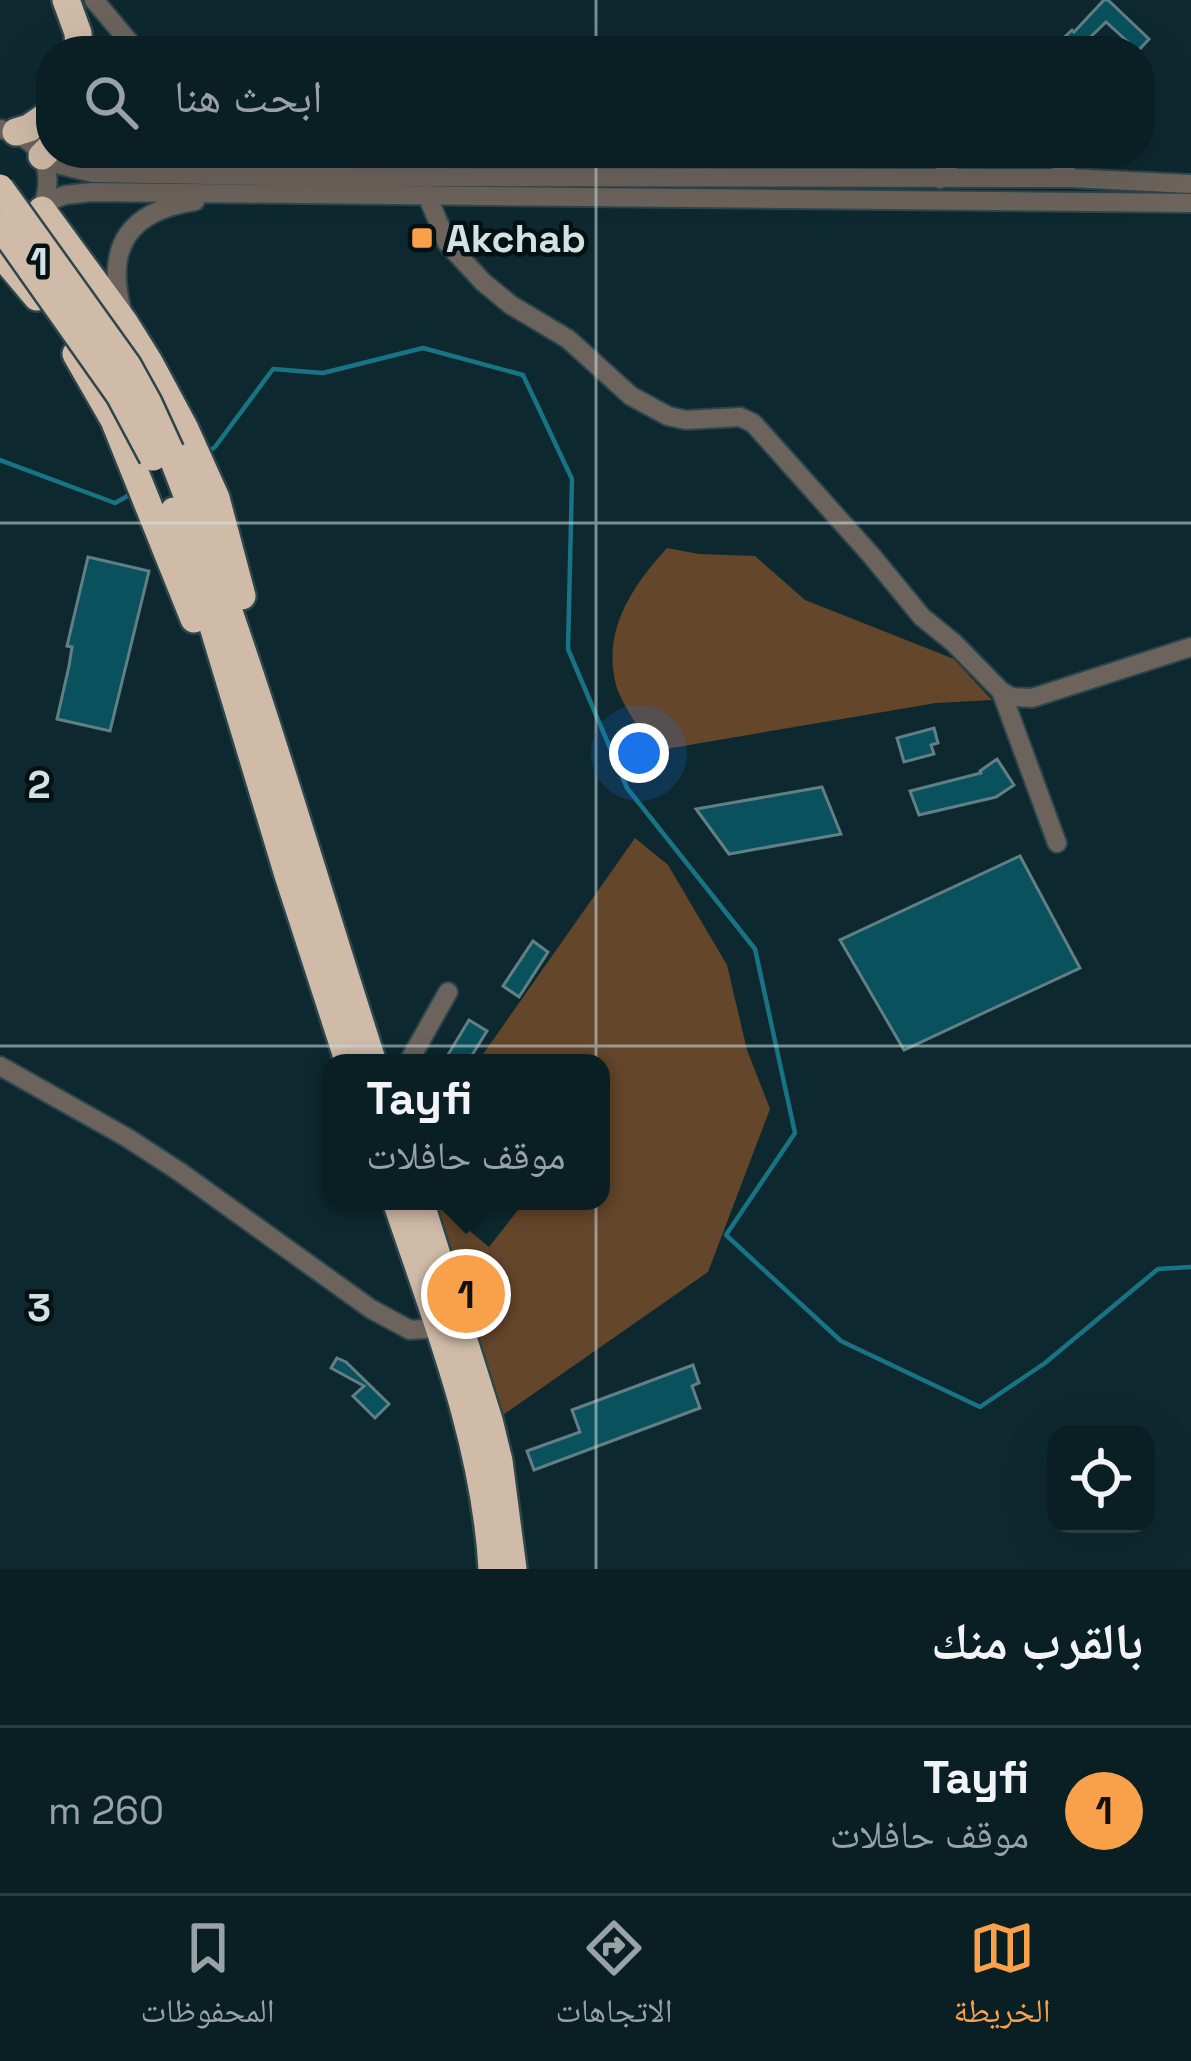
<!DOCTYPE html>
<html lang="ar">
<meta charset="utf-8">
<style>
:root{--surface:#0a1f23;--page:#182c30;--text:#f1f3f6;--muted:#99a2a6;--line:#2a3d41;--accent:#f8a14a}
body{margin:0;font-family:"Space Grotesk","Noto Naskh Arabic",sans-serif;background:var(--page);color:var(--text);direction:rtl}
.controls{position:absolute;right:36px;bottom:36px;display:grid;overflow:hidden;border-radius:24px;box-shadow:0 12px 48px #0002}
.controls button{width:108px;height:108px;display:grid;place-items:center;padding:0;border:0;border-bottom:3px solid var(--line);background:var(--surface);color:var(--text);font:60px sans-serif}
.you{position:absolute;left:639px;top:753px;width:42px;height:42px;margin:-30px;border:9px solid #fff;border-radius:50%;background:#1a73e8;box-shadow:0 0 0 18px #1a73e833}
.badge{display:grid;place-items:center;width:78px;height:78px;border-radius:50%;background:var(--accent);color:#111;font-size:39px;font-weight:700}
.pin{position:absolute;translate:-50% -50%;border:6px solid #fff;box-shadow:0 3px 12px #0006}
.popup{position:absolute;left:322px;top:1054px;width:288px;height:156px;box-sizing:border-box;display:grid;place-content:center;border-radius:24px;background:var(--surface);filter:drop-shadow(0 3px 9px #0005);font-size:39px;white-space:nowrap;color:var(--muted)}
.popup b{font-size:45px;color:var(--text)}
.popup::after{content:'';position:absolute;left:50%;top:100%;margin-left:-24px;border:24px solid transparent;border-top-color:var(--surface)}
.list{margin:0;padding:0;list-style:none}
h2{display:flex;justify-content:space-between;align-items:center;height:156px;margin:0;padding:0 48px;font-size:51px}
h2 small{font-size:39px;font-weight:400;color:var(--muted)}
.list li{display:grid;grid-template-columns:78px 1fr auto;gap:36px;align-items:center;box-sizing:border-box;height:168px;padding:0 48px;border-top:3px solid var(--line)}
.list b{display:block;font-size:45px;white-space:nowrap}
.list p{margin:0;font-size:39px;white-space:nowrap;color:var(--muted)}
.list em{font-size:39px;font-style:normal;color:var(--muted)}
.icon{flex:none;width:66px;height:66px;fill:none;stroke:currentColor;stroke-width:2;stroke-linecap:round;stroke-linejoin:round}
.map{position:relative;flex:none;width:1191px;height:1569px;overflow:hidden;direction:ltr}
.search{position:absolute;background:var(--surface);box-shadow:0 12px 48px #0002;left:36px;right:36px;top:36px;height:132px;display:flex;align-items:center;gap:30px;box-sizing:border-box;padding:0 42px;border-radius:48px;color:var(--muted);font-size:45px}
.sheet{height:324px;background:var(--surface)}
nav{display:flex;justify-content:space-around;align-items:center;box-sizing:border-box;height:168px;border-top:3px solid var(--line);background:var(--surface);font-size:33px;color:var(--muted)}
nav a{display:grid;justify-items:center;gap:6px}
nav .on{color:var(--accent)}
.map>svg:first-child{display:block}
.green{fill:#64462b}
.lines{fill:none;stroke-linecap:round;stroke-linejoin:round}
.stream{stroke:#187485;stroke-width:4.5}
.building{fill:#08515d;stroke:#627f86;stroke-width:3}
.minor-casing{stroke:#2c464c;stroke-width:22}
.highway-casing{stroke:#2c464c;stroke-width:32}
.minor{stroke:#6c635c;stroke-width:18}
.highway{stroke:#d0bba8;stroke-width:27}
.highway-bridge-casing{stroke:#2c464c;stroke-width:32;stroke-linecap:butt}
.highway-bridge{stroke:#d0bba8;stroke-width:27}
.grid{fill:none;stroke:#d1e1e4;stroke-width:3;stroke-opacity:0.55}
.poi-dot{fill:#f8a14a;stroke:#051012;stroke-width:4.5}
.labels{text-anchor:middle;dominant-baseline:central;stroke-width:9;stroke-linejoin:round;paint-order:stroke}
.poi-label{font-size:39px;font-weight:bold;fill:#d1e1e4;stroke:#051012;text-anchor:start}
.grid-label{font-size:39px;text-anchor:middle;font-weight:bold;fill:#d1e1e4;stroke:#051012;stroke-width:9;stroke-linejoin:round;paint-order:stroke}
</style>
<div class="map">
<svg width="1191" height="1569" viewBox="0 0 1191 1569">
<rect width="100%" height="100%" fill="#0d292f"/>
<g class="green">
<path d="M667 548 699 554 755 556 805 600 954 659 992 700 936 703 654 751C643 733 621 704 616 685 602 631 632 586 667 548Z"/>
<polygon points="635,838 668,865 727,965 747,1050 770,1109 708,1272 500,1417 433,1201 489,1247 525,1201 601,1201 601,1063 487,1063 481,1057"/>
</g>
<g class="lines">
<g class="stream">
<polyline points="209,451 215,447 273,369 323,373 423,348 523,375 572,479 568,649 627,788 755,949 795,1133 726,1235 841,1341 980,1407 1045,1363 1158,1269 1191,1267"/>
<polyline points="0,460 115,503 131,494"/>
</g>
</g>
<g class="building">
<polygon points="1104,0 1108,0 1149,39 1138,51 1106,22 1076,51 1050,51 1072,30 1074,32"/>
<polygon points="88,557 149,571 110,731 57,719 69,666 72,647 67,646"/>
<polygon points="934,728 938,743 931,745 934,754 904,762 897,738"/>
<polygon points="997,759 1014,785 996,797 919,815 910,791 981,773 980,771"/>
<polygon points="822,787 841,834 729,854 696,809"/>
<polygon points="1020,856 1080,968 904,1050 840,940"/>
<polygon points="533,941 548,952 519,997 503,986"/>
<polygon points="469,1020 487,1031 467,1063 443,1063"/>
<polygon points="337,1358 346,1362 389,1404 375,1418 353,1396 364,1386 331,1368"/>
<polygon points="693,1365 699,1383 692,1386 700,1408 534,1470 527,1451 580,1432 572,1410"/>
</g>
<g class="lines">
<g class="minor-casing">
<g id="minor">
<polyline points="94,0 137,51"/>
<polyline points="96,48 96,51"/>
<path d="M0 129C43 138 57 171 41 211"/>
<polyline points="117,153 137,167 149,170"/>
<polyline points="269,153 313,173"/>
<polyline points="1048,153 1063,166 1070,178"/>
<polyline points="44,161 93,173 323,177 1070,178 1191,184"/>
<polyline points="940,179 956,153"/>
<polyline points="427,195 447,243 483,282 511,305 568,339 631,396 668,416 686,420 740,417 753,423 871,555 922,617 954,643 1001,691 1011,697 1032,698 1191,647"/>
<polyline points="44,203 65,195 92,192 1191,203"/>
<path d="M122 311C105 246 129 211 195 201"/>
<polyline points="1001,691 1057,843"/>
<polyline points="408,1063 448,992"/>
<polyline points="0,1066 126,1137 180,1172 371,1309 410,1330 438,1328"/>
</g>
</g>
<g class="highway-casing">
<g id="highway">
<polyline points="66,0 78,33 79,51"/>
<polyline points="16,132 29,128 51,113"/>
<polyline points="42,156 51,147"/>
<polyline points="42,210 124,322 149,362 185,429 216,498 242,596"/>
<polyline points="0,253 37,297"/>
<polyline points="76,354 114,420 194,619"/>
<path d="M170 451C249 651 307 858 373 1063"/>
<polyline points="174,511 209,613 288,875 349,1063"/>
<path d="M396 1201C436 1320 485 1442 492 1569"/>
<polyline points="420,1201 489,1420 499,1461 513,1569"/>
</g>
</g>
<use href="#minor" class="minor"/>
<use href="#highway" class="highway"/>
<g class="highway-bridge-casing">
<g id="highway-bridge">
<polyline points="0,188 127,365 148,403 170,451"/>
<polyline points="0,225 120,395 153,457"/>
</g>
</g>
<use href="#highway-bridge" class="highway-bridge"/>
</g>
<path class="grid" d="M596 0V51M596 153V1569M0 523H1191M0 1046H1191"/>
<rect class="poi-dot" x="410" y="226" width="24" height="24" rx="6"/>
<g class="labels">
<g class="poi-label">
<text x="446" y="238">Akchab</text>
</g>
</g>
<g class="grid-label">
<text x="39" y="275">1</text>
<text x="39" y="798">2</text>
<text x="39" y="1321">3</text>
</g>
</svg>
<div class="controls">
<button><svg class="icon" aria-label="locate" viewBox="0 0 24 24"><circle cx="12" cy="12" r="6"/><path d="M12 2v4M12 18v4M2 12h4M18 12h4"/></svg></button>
</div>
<div class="you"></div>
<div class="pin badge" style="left:466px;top:1294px">1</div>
<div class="popup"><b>Tayfi</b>موقف حافلات</div>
<div class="search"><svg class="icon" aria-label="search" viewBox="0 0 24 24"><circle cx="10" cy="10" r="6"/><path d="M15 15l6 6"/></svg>ابحث هنا</div>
</div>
<section class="sheet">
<h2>بالقرب منك<small></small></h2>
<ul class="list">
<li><span class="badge">1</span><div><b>Tayfi</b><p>موقف حافلات</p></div><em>260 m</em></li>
</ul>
</section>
<nav>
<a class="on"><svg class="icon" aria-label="map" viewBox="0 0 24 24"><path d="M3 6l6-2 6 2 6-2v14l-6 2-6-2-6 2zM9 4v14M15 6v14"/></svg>الخريطة</a>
<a><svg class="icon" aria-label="directions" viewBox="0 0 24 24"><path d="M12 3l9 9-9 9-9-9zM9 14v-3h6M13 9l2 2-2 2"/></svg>الاتجاهات</a>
<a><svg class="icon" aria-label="saved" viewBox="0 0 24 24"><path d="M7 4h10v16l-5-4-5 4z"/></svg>المحفوظات</a>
</nav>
